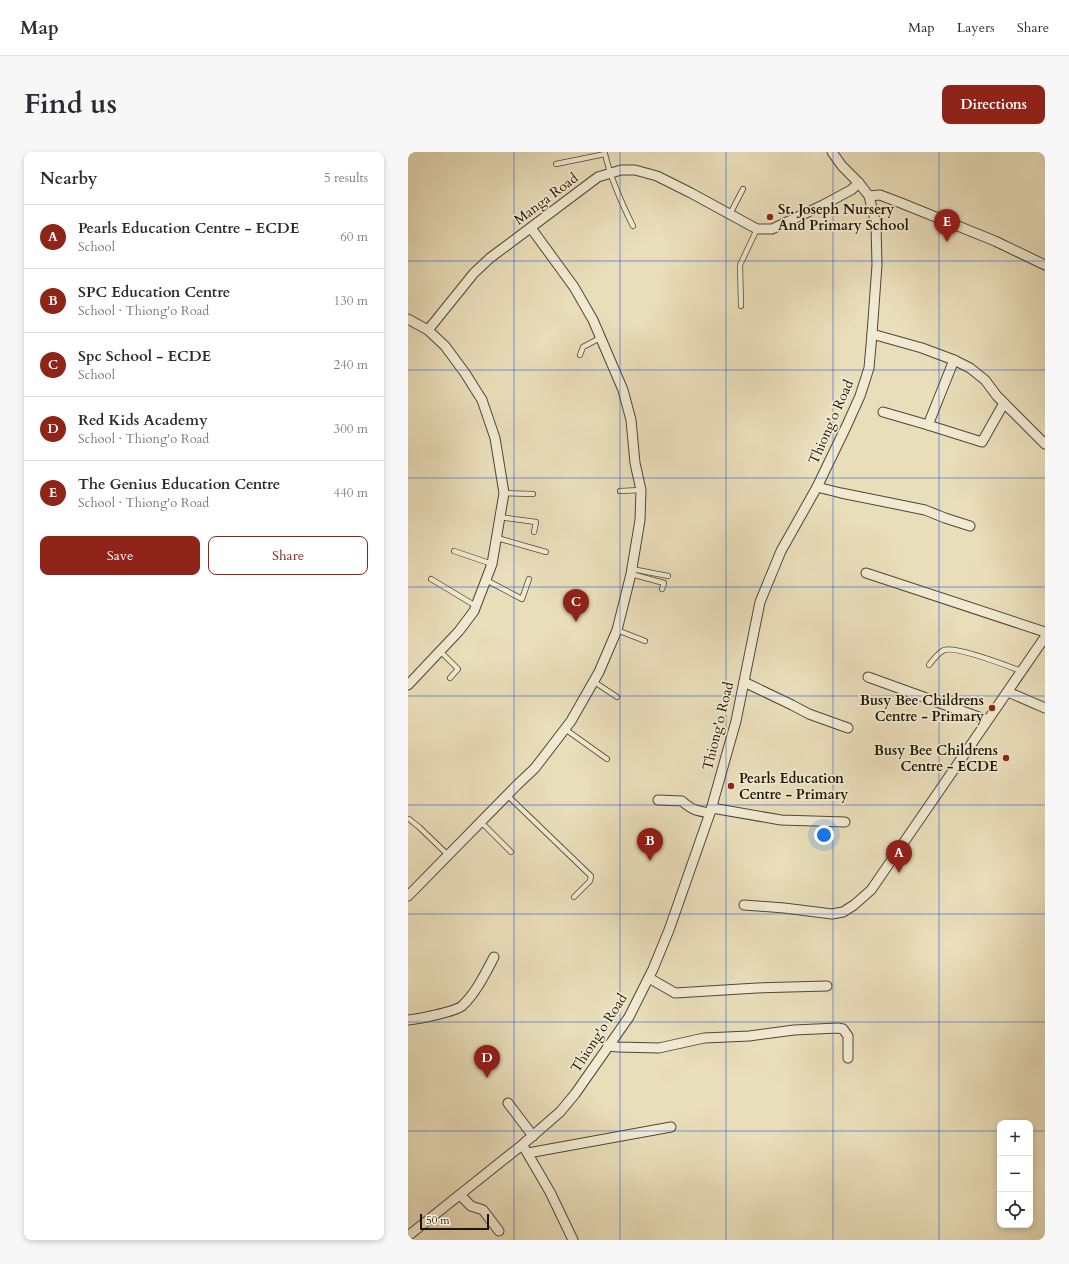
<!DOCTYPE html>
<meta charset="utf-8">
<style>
:root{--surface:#fff;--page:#f7f7f7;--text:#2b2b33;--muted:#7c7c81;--line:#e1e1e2;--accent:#8f2418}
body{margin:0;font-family:Cardo,serif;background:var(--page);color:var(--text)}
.controls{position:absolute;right:12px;bottom:12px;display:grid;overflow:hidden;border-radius:8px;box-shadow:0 2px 6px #0003}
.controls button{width:36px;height:36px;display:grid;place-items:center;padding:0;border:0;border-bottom:1px solid var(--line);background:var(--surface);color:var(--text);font:20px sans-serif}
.scale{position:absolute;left:12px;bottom:10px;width:69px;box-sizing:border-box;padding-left:4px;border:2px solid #201405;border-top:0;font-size:11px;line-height:14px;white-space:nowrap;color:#201405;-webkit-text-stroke:3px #f1ead2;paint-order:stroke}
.you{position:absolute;left:416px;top:683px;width:14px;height:14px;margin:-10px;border:3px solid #fff;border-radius:50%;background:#1a73e8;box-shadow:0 0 0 6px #1a73e833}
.badge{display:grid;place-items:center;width:26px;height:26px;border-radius:50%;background:var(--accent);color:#fff;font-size:13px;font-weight:700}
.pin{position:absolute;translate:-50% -33px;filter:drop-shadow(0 1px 2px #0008)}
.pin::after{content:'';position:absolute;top:21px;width:14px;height:12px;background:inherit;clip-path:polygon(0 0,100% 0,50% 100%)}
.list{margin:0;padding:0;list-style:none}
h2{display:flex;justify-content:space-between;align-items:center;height:52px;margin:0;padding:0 16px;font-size:17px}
h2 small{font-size:13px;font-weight:400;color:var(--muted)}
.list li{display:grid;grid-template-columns:26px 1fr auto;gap:12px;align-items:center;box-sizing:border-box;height:64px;padding:0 16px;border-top:1px solid var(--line)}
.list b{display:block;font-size:15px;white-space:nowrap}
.list p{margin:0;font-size:13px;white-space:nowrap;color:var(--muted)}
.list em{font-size:13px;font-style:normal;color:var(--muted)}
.actions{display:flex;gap:8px;padding:12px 16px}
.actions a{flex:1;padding:9px 0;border:1px solid var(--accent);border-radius:8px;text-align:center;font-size:14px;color:var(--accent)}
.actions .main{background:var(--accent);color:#fff}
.icon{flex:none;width:22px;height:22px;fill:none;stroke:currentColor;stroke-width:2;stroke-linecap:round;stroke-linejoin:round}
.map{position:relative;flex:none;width:637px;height:1088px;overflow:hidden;border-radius:8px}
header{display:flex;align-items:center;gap:24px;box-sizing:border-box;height:56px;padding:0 20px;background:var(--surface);border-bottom:1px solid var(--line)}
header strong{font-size:19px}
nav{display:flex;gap:22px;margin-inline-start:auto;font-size:14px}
.intro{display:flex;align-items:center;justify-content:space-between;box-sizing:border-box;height:96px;padding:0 24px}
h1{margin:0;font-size:28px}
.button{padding:10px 18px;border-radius:8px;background:var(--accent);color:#fff;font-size:14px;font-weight:700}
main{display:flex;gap:24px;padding:0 24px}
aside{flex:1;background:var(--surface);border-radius:8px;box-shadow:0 2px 6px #0003}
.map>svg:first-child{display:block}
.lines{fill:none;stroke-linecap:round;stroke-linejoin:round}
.lane-casing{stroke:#524632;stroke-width:6}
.street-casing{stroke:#524632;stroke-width:11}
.lane{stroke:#f1ead2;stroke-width:4.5}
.street{stroke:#f1ead2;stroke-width:9}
.grid{fill:none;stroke:#1d4ed8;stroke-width:1;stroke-opacity:0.55}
.poi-dot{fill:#8f2418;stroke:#f1ead2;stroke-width:1.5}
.labels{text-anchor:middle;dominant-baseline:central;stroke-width:3.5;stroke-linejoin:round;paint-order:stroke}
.street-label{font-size:14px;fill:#201405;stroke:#f1ead2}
.poi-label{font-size:14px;font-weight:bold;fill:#201405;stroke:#f1ead2;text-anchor:start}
</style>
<header>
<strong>Map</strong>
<nav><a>Map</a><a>Layers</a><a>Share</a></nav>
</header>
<div class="intro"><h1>Find us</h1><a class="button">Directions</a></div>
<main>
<aside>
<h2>Nearby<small>5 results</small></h2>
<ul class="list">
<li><span class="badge">A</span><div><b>Pearls Education Centre - ECDE</b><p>School</p></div><em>60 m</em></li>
<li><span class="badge">B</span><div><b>SPC Education Centre</b><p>School · Thiong'o Road</p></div><em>130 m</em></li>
<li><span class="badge">C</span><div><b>Spc School - ECDE</b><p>School</p></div><em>240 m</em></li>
<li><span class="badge">D</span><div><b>Red Kids Academy</b><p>School · Thiong'o Road</p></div><em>300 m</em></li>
<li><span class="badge">E</span><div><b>The Genius Education Centre</b><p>School · Thiong'o Road</p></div><em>440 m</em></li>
</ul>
<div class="actions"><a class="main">Save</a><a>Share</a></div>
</aside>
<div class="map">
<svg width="637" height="1088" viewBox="0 0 637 1088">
<rect width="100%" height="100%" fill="#e9deba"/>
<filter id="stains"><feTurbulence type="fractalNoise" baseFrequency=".005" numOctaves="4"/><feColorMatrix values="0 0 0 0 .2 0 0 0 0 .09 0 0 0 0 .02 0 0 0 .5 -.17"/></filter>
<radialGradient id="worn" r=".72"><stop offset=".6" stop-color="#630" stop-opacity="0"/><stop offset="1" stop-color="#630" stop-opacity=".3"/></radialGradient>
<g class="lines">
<g class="lane-casing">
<g id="lane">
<path d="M148 12 197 2C203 28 213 50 225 74"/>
<polyline points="322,62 335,37"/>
<polyline points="333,154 332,113 349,77"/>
<polyline points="172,203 175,195 192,186"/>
<polyline points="212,339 233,338"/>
<polyline points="96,341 125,342"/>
<polyline points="91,365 128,370 126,380"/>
<polyline points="89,386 138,400"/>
<polyline points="46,399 84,412"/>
<polyline points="224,417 260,424"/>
<polyline points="223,422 256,431 254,437"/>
<polyline points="23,427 68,454"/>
<polyline points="78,428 114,447 121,427"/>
<polyline points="209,478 237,489"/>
<polyline points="32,499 50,517 42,526"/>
<path d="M521 513C525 508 530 501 536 498 548 494 600 514 613 519"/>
<polyline points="185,529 209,545"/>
<polyline points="157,577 199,607"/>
<polyline points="99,643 183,724 182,729 166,745"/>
<polyline points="1,667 11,675 40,703"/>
<polyline points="73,670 103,700"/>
</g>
</g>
<g class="street-casing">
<g id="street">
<polyline points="461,44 472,43 493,51 587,89 637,113"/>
<polyline points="0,167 20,178 37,194 57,221 74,248 87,286 96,341 84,412 66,459 51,479 0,533"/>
<polyline points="20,178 66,121 82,106 190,25 213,18 227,18 249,24 283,41 349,77 364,77 415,53 443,38 451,31"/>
<polyline points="464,182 514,196 546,208 562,216 577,228 589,244 637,292"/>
<polyline points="546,208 520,273 574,290 596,251"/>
<polyline points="475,260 520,273"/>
<polyline points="409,335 433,341 517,358 537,366 562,374"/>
<polyline points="458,421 637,480"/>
<polyline points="460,525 579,568"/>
<polyline points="336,530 384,553 401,562 440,576"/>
<polyline points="600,540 637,556"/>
<path d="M250 648 274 649C284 658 289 659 302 661"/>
<polyline points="304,656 373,668 437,670"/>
<polyline points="0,744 108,634 127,616 163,569 191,520 209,478 223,422 232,368 233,338 227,311 223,268 215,238 185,168 166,135 123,76"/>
<polyline points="336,753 376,756 424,762 435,760 446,753 463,738 494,693 637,485"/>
<polyline points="241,826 267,841 349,836 419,834"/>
<path d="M0 868C10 867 46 860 54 854 68 841 77 822 86 805"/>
<polyline points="200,894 210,895 251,896 296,886 341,884 386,878 430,876 435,877 440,884 440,906"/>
<polyline points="100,951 125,984"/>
<polyline points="117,997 142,1040 165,1088"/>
<polyline points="120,1001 263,975"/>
<polyline points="52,1043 63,1054 75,1058 91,1079"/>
<polyline points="0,1084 114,993 152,960 167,942 221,865 245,817 261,778 302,661 328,569 352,450 373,399 409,335 438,275 452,244 461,216 464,182 469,113 468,72 461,44 451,31 434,14 424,0"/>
</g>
</g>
<use href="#lane" class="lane"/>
<use href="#street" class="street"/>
</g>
<path class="grid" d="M106 0V1088M212 0V1088M318 0V1088M425 0V1088M531 0V1088M0 109H637M0 218H637M0 326H637M0 435H637M0 544H637M0 653H637M0 762H637M0 870H637M0 979H592M622 979H637"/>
<g class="poi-dot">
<circle cx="362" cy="65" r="4"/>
<circle cx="584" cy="556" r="4"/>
<circle cx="598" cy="606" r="4"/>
<circle cx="323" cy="634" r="4"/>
</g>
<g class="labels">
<g class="street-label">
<text transform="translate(138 47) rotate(-37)">Manga Road</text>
<text transform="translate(423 270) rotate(-66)">Thiong'o Road</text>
<text transform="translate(310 574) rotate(-76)">Thiong'o Road</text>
<text transform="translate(191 881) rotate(-57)">Thiong'o Road</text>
</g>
<g class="poi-label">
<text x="370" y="57">St. Joseph Nursery<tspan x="370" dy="16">And Primary School</tspan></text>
<text x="576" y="548" text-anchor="end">Busy Bee Childrens<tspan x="576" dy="16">Centre - Primary</tspan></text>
<text x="590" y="598" text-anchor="end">Busy Bee Childrens<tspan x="590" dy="16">Centre - ECDE</tspan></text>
<text x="331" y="626">Pearls Education<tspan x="331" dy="16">Centre - Primary</tspan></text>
</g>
</g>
<rect width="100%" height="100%" filter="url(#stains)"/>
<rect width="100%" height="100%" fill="url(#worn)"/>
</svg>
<div class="controls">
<button>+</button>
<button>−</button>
<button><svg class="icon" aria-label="locate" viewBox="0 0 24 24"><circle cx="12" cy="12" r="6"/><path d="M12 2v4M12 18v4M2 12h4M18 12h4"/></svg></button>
</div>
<div class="scale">50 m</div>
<div class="you"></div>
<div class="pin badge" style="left:491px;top:721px">A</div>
<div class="pin badge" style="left:242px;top:709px">B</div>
<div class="pin badge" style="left:168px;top:470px">C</div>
<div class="pin badge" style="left:79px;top:926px">D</div>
<div class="pin badge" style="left:539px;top:90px">E</div>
</div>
</main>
